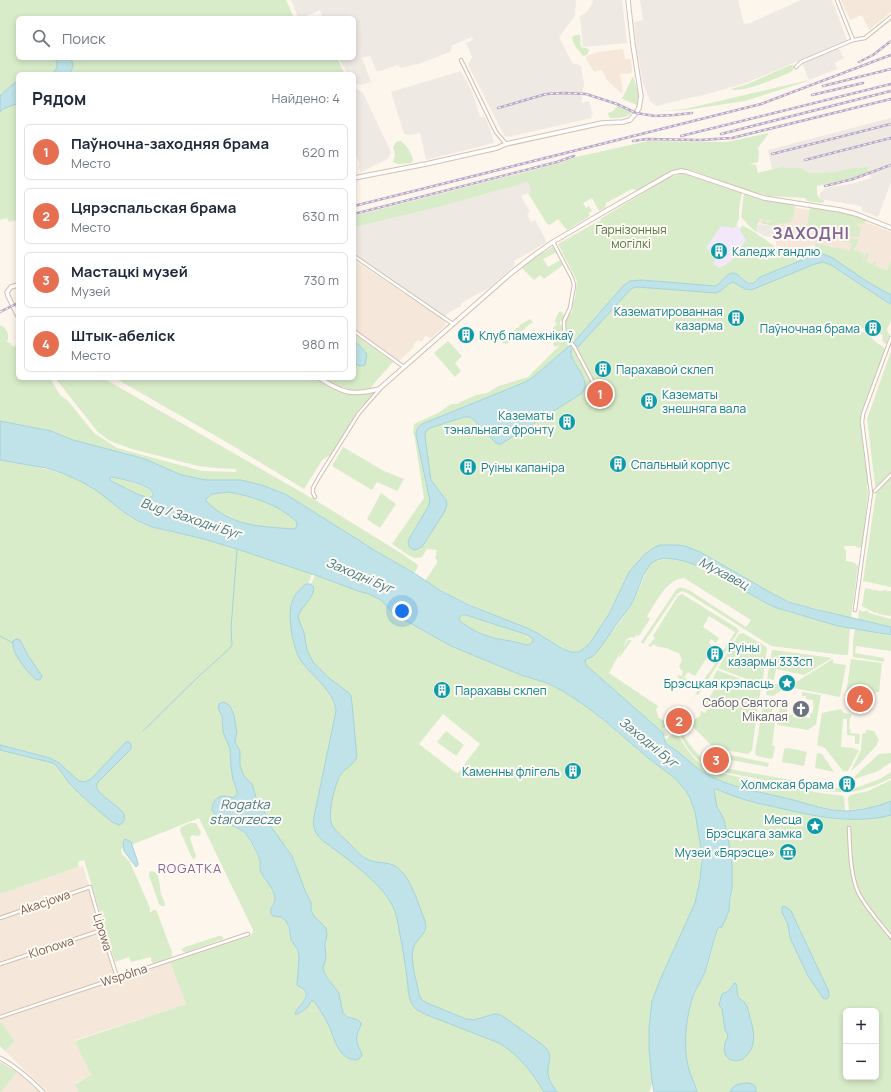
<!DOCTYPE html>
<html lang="ru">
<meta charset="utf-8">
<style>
:root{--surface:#fff;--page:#f2f2f3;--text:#1f2937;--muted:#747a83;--line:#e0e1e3;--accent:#e76f51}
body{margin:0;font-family:Manrope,sans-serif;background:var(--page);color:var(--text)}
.controls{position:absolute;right:12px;bottom:12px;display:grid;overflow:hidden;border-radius:6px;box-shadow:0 2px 6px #0003}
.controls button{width:36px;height:36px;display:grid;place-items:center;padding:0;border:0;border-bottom:1px solid var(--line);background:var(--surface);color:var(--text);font:20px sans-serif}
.you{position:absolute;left:402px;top:611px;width:14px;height:14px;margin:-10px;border:3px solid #fff;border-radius:50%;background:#1a73e8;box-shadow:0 0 0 6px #1a73e833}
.badge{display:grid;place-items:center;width:26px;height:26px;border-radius:50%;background:var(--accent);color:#fff;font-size:13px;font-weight:700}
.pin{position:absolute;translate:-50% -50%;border:2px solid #fff;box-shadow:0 1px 4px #0006}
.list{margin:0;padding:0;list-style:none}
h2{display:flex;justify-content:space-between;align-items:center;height:52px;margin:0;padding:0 16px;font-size:17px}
h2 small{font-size:13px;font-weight:400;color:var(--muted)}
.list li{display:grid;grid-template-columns:26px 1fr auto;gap:12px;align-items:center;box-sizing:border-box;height:56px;margin:0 8px 8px;padding:0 8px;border:1px solid var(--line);border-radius:6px}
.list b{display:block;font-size:15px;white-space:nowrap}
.list p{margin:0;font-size:13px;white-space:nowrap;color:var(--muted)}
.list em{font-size:13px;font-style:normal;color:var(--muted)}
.icon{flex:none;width:22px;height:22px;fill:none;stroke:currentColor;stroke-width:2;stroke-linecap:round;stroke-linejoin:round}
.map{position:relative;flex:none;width:891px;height:1092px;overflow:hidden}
.search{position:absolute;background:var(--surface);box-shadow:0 2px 6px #0003;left:16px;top:16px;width:340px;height:44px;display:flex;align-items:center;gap:10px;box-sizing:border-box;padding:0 14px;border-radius:6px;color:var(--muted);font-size:15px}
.panel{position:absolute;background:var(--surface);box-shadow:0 2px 6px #0003;left:16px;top:72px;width:340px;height:308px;border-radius:6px}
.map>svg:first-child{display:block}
.residential{fill:#f5e8da}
.industrial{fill:#efe9e4}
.education{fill:#f3e8fa}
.green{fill:#d8ecc9;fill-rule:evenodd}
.water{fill:#bfe3e8;stroke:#a5d3da;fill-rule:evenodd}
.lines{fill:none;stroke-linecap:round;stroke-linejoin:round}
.stream{stroke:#a5d3da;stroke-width:1}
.minor-casing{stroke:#d1beb0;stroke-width:4.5}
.tertiary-casing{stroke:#d1beb0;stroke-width:5}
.secondary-casing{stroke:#d6c0b0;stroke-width:5.5}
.minor{stroke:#fff;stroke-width:2.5}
.tertiary{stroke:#fff;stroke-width:3}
.secondary{stroke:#fff;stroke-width:3.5}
.rail-casing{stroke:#b9a8c9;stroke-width:2.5}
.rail{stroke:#fffaf3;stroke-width:1;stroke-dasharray:3;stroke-linecap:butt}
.labels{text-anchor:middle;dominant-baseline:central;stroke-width:4;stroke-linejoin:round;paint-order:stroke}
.park-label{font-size:12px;fill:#537a41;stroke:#fffaf3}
.culture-label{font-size:12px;fill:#0d838f;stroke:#fffaf3;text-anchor:start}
.worship-label{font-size:12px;fill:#5b616d;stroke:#fffaf3;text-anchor:end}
.street-label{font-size:12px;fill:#7a5c4d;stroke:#fffaf3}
.water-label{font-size:13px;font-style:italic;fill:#437c86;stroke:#fffaf3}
.neighbourhood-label{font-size:13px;letter-spacing:1px;fill:#846695;stroke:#fffaf3}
.district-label{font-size:16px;font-weight:bold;letter-spacing:1px;fill:#846695;stroke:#fffaf3}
</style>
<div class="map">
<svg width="891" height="1092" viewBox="0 0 891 1092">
<rect width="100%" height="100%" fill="#fdf6ec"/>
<g class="residential">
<polygon points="841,0 891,0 891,12 869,30 862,15 850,20"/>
<polygon points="623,49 625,59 631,59 632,73 620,74 623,92 621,93 607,80 602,70 594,72 585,57 598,52"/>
<polygon points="794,207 857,219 891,232 891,283 836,250 815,245 798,249 776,246 776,240 785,233 785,228 759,223 742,212"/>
<polygon points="354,260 444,320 446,325 430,339 426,335 421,342 418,340 413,345 414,347 399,361 354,329"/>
<polygon points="83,866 117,977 169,960 186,1004 75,1040 91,1075 75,1083 79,1092 48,1092 19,1065 5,1051 15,1041 0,1021 0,894"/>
<polygon points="17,1072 26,1080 40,1092 1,1092"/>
</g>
<g class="industrial">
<polygon points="291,0 576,0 575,16 559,37 573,64 577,64 581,66 584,84 582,95 582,103 589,101 593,115 591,115 592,118 508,137 504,135 468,65 472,57 466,43 473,40 472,37 451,46 452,48 450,52 416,65 415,64 402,68 401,68 398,65 377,72 370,56 362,58 371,82 361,85 354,83 354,74 348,74 343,66 339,58 354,58 354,18 323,18 320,10 304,17 298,17"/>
<polygon points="593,0 622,0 627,43 583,47 580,16 586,13 592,4"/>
<polygon points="640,0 738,0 744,24 750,23 801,0 832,0 847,40 746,83 697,97 697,96 656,106 650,101 643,83 637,50 634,23 635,22 643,20"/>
<polygon points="838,47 844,58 835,63 837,69 809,80 802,63"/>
<polygon points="461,71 473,94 480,117 485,117 490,129 494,143 426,160 420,133 410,135 404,134 391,92"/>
<polygon points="357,89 363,93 391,152 388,159 361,172 358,166 360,165 354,152 354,90"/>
<polygon points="891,118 891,182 878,217 862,211 862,207 855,205 820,199 820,193 826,188 855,183 871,178 868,167 852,168 835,172 809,173 801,168 780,167 772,169 768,150"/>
<polygon points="528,182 531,192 521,196 530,212 527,214 531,222 535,220 546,240 546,243 514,261 515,265 489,288 461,303 461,306 447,314 445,317 354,256 354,230 355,227 443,206"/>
<polygon points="758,224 785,228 784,233 776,238 764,236 756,231"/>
</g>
<polygon class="education" points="732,222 744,231 768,261 741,273 726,263 716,275 707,276 705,227"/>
<g class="green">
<polygon points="0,0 286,0 294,18 18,18 18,58 337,58 345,74 18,74 18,224 17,224 15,220 9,222 7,218 0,220"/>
<path d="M576 35H580C582 40 577 49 587 48L589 50 587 55 583 56 575 46 572 38 573 36Z"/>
<path d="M790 65H792L794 67 793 70 789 73C776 78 742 94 731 89L748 84Z"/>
<path d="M633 76C636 86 640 95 637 105L622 99Z"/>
<polygon points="809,80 805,82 745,101 686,110 662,111 685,109"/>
<path d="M617 106 632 112C628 119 617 118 610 118L608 114V113L613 111Z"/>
<polygon points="768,133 768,134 758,148 759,152 758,162 750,164 756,165 758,173 780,167 801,168 809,173 835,172 852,168 868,167 869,173 841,181 817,186 817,194 820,199 824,200 824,202 820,203 807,201 805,198 769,196 744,189 693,171 681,169 672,171 665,174 639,190 632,189 606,203 605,208 599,211 592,198 583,203 586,208 589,206 592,211 589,213 588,211 590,216 567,230 558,219 550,225 547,224 528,193 531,192 528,182 443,206 355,227 354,230 354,216 560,163 576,157 648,141 727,142"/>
<path d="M401 141C407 146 411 152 413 160L411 163 398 164 393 162 395 154 393 147 396 142Z"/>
<path d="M681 174 690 175 742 192 739 209V218L736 227 732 228 721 226 706 248 717 256 713 264 720 268 731 261 746 240 740 230 742 225 756 233 759 236 762 237 775 247 799 252 815 248V243L835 248H839L850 251 852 243 844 242V240L841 239 845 238 853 239 854 240 856 239 859 240 856 246 854 249V251H857L864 254 863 260H864L865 254 868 253 869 254 866 262 872 264 875 260 876 263 874 265 887 271 891 260V295L868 282 831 257 825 255 817 254 751 283 746 282 740 276 715 286 642 280 630 281 623 286 575 341C569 338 564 328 566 321 566 318 568 315 570 312L572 313 573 307 572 306 575 298 577 281 558 244 595 223H596L601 221 600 219 668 178Z"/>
<path d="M744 193 764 200 793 204 795 205C793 218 794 226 778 223V226L776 227 773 225 769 226 767 224H762V222L765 220 768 223 772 221 760 219 758 223 756 232 751 228 741 217Z"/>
<path d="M810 206C829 209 847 213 865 219L866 221 863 224 856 223V224L861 229 859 237C844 238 827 232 812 228L810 238 805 239V237H802L801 234 808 222Z"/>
<polygon points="553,247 557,252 543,259 548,267 560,260 563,265 544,279 540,275 534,280 522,268 534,258"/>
<path d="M823 262 831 265 884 300 891 304V321L887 329 888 333 890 334 886 344H885L882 340 883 335 860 327 859 330C868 334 868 335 875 341 878 345 883 345 885 349L861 415 860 421 865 464 867 465 869 477 867 478 869 480 867 486 868 492 862 547 857 548 856 546H844V549L846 550V561L853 562 858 566 851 618 805 606 782 599 700 552 660 545 614 602 609 614 590 643 581 651 574 652 567 651 537 633 527 628C491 613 458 602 425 581L437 563V560L435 558 437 550 427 549 422 557 415 558 408 555 392 544 424 498 414 434 413 433 414 424 438 413 451 404H456L476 395 487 393 499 386 528 377 559 346V344L556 347 553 345 554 340 557 336 555 334 553 328 557 324 555 322 556 317 560 311 563 313 564 317 563 320 560 321V324L562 327 563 334 569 346 532 378 523 383 416 432 430 501 428 507 408 541 409 546 420 549 422 547 447 505 444 497 431 480 425 436 426 431 429 428 464 417H469L473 419 501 444 581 394C595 379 569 365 571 350L574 347 579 346 630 290 633 288 637 287 716 293C723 291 726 284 733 282L745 289H751L815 264Z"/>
<path d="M530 319 533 322 525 328V329L519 332 507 344 502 343 503 340 504 341 507 337C512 336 513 332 516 328H518L521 324 525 322 526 321H527Z"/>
<path d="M0 325C7 328 10 335 7 342L11 343V345L15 347 18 337V378H50L60 395 68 401 94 433 117 448 202 471 236 472V469L216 468 198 466 132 449 110 441 98 432 55 378H103L315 500 404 555 418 565 417 569 414 573 379 553 287 495 262 485 241 480H207L195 478 179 474 145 459 73 440 51 431 0 421Z"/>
<polygon points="354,334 393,362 371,387 375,392 358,410 333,454 323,459 304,489 228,443 115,378 354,378"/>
<polygon points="448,341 462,356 455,363 461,371 455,377 434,353"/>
<polygon points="891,351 891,587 863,581 876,493 867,419"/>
<polygon points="343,447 384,471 404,479 397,491 377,482 372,490 332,466"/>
<path d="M0 460C33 466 66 471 95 489 110 499 122 514 139 522 157 531 180 533 200 538 238 549 275 562 312 574L308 584H311L315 575 358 591 369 594 381 600 394 614 451 646 521 675 547 683 563 691 587 707 648 758 676 779 686 791 690 798 695 812 700 838 701 870 698 892 695 903 660 980 653 1001 649 1029V1049L652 1082 651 1088 649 1092H79L75 1084 91 1075 75 1041 186 1004 170 962 250 936 253 932V930L199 818 121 849 122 854 130 862 150 908V913L153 910H156L157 912 172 952V956L169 958 155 963H153L151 961V957L131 962 129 957 115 962 84 860 78 862 79 867 0 894ZM224 702 230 706 234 715 237 732 235 742 240 751V766L244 776 264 808 272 828 292 856 295 863 298 875 306 893 309 900 312 913 314 916 326 928V958L323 969 328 979 339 993 343 1013 352 1018 361 1027C354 1037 357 1042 361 1052L354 1060C337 1056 335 1039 329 1026 326 1020 318 1006 314 1001H311L309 1005 301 1013 299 1014H295C296 1007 314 994 300 988L299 952 290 937 288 924 286 921 281 917 273 916 271 914V908L275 903V896L260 868V860L247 836 241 830 215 815 214 802C220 794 225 797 234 798L237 794V790L233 780 231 767 230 749 223 732 221 703ZM443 714 480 744 458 773 455 772 419 744Z"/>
<path d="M110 477 118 478 147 488 151 491 153 496 149 498C137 495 118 488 109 479Z"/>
<path d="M229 492C254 497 277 504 296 521L297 524 296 528 293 529C259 526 232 528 206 501V499L212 494Z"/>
<polygon points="381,493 396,504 380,528 367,519"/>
<path d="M667 559C680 558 691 562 703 568L768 604 782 610 832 624 850 628 848 654 847 655H842L771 646 687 593 682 591 677 594 643 644 641 642 676 590C680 586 684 588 689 590L746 627 751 620 684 578C666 579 656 603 647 616L650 619 639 636 636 635 634 638 631 637 627 639 623 648 628 640H632L619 658V656L622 649 609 673 658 706 656 710 659 718 665 721H674L675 722 663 728 668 735 664 737 662 732 586 665 585 661 586 659 592 657 595 654 629 610 636 596 648 567 655 561Z"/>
<polygon points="865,588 880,591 886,590 887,592 888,591 891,591 891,616 878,614 877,612 875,613 862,606"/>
<path d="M682 594 737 628 739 631 698 695 696 694 689 705 708 673H709L735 632 709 616 703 627 719 638 716 643 711 639 709 643 714 647 695 676 688 672 684 677 690 681 689 683C685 683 679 680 677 676L679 675 682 676V678H683L682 675 683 671 681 670 679 666 682 660 679 653C674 653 671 649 666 648 662 647 658 648 654 644L650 647 648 646 655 638 653 636 678 596Z"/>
<polygon points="859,610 864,612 867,610 869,613 891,619 891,627 880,624 878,625 875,625 874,623 858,620"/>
<path d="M462 615H466L528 635 533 639C532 649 522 643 515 642 508 640 501 640 494 638 482 635 470 629 460 621L459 618Z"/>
<polygon points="855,629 891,636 891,651 856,646 855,653 884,658 884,662 853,657 853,640"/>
<polygon points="743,633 762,644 767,648 762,685 718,668 739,634"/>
<polygon points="772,650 774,650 832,658 804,675 776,669 774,680 767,679"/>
<polygon points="833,659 833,663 846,665 840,697 788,687"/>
<polygon points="851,659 882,663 879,692 875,692 875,694 871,694 871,696 866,695 866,693 858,692 857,702 845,701"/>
<polygon points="717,670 761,687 760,696 759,698 752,750 748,754 718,749 712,746 689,723 700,716 701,711 705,713 709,707 706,705 704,707 704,706 714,690 709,687"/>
<polygon points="766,682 782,685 781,691 777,693 774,696 766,695 767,687 766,685"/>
<path d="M802 692 821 695 816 724 808 730 777 725 780 706 787 707V714L793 715V717L801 719 802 717 810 718V714C816 711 812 705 813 700L806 699V696H802Z"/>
<polygon points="764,707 772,709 772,714 776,716 772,745 775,747 773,757 771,759 757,756 756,755 755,753 762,710"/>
<polygon points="841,709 844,713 851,714 851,718 850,718 849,729 851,729 850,733 860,734 859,744 855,744 855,736 847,735 847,719 843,719 841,747 854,748 854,749 859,750 848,771 843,771 825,748 817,745 822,713"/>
<path d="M679 728C690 745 698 760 719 767L835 788H843V791L841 792 819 791 723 772C715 769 706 766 699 761 689 753 683 740 676 729Z"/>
<polygon points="866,730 874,731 879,740 877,743 877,745 861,762 851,771 861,750 862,734 866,733"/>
<polygon points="446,731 464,745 456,756 437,742"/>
<path d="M673 734H677C684 744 690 756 700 763 714 773 731 775 747 779 779 786 811 792 844 796L845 811C822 808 799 802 777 796 751 790 724 785 702 771 693 766 686 758 678 752 673 748 667 746 664 740Z"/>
<polygon points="788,748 807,752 804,766 782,762 784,749"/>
<polygon points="720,753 769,763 768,767 720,758"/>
<polygon points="817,753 822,754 834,772 815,768"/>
<polygon points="891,753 891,762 878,771 855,779 855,776 879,754"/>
<path d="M891 772V778C878 785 866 789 852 792L851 791 853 789 880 779Z"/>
<polygon points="891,780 891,801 875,807 849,810 848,798 850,795 868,791"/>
<path d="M717 789 768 805 796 812 838 819 860 820 891 815V1092H697C695 1083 690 1075 688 1066 683 1046 686 1013 694 994 696 987 701 982 704 975 711 960 712 944 718 928L722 926 729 911 732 889V860L729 843 723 820 720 812 717 807 714 790ZM846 1011H876V1077H846Z"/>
<polygon points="190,823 196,823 201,832 199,836 192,835 190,838 196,856 194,859 192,858 180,831 181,827"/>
<path d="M150 871C161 871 159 885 161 893 162 898 165 901 165 906H161L159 904 149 876V874Z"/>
<polygon points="219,936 223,937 223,939 187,952 184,952 182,950 182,949 185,947"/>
<polygon points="0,1021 15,1041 5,1051 0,1046"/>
<polygon points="0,1062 17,1072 1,1092 0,1092"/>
</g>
<g class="water">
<polygon points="54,58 71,58 73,66 70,74 52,74 57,68 57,62"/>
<polygon points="18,81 18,103 3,109 0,112 0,96 11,86"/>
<path d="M817 254H823L831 257 868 282 891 295V304L884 300 831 265 823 262 815 264 751 290 745 289 733 282C726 284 723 291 716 293L637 287 633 288 630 290 579 346 574 347 571 350C569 364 595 380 581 394L501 444H498L496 443 473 419 469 417H464L430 428 426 431 425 436 431 480 446 500 447 505 445 511 422 547 415 550C409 549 407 544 409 539L428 507 430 501 416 435C416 430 418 427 422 424L523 383 532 378 575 341 623 286 630 281 642 280 715 286C721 284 726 273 733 273 741 273 744 286 753 283 756 282 757 279 760 277Z"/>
<polygon points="354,342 359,345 367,354 365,365 360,366 354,363"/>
<path d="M0 421 51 431 73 440 145 459 179 474 195 478 207 480H241L262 485 287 495 379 553 414 573 441 591 469 605 527 628 537 633 563 649 571 652H578L581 651 590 643 609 614 629 572 645 554 653 548 660 545H678L685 546 700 552 775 595 789 602 814 609 891 627V635L838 626 777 608 768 604 703 568C689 562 660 551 649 566 640 578 638 593 631 605 627 612 621 618 616 625 609 635 603 645 595 654L592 657 586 659 585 661 586 665 663 733C664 736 664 739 665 742 668 746 678 751 682 755 689 761 695 767 703 772 729 788 761 792 790 799 808 804 828 811 847 811 861 810 877 807 891 801V815C853 825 813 816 775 807 756 803 735 798 717 789L714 790 717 807 720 812 724 820 729 843 732 860V889L730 898 729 911 722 927 718 928C712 943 710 958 705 972 702 980 697 986 694 994 686 1013 683 1047 688 1066 690 1075 695 1083 697 1092H654L652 1082 649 1049V1028L652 1001 660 980 695 903 700 880 702 860 701 848 695 812 690 798 686 791 676 779 648 758 606 722 587 707 563 691 547 683 521 675 451 646 394 614 381 600 369 594 358 591 315 575 237 549 200 538 152 527 138 521 125 513 96 490 80 481 62 473 46 468 0 460ZM110 477C117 477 146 485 151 490 153 493 153 494 153 496L149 498 137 494 113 482 110 480ZM229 492C254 497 277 504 296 521L297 524 296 528 293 529C259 526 232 527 206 501V499L212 494ZM462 615H466L528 635 533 639C532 649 522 643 515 642 508 640 501 640 494 638 482 635 470 629 460 621L459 618Z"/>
<path d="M306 584H311L314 588C313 600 301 606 298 617L304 633 307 650 313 662 329 678 349 693 351 696 352 703 357 757C353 767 341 769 338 780 334 790 327 815 332 825 336 832 343 837 349 843 354 848 360 856 367 859 376 864 388 861 397 867 412 879 418 904 425 921 429 934 416 938 413 949 410 960 417 983 419 994L421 999 427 1003 466 1019 474 1020 494 1014H498L504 1017 544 1046C555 1056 547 1062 548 1074 549 1081 553 1086 557 1092H544C532 1072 519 1055 499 1043L427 1015C421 1012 415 1010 412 1004 408 997 408 986 407 978 405 963 403 949 400 935 398 925 397 913 391 903 378 880 343 856 322 840 315 833 312 827 314 817L336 711C335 692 312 676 301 661 296 653 294 644 292 635 289 614 287 598 306 584Z"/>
<path d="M16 639 20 640 29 657 42 676 40 680H37L34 678C26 670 11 653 13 641Z"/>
<path d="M224 702 230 706 234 715 237 732 235 742 240 751V766L244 776 252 784 256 797 263 808 272 828 292 856 306 893 311 903V910L314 916 326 928 327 935 325 944 326 958 323 968 324 972 328 979 339 993 343 1013 348 1017 358 1020 361 1023C361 1028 358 1030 357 1035 355 1042 360 1048 362 1055L361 1057 357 1060C338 1060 335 1039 329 1026 326 1020 318 1006 314 1001H311C309 1007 303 1012 297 1014H295C296 1007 310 999 305 991 303 988 299 987 297 985L299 958 298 950 291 940 289 927 286 921 281 917 273 916 271 914C269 907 276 904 275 897 273 888 265 880 261 872 259 868 261 864 260 860 258 854 249 837 245 833 235 824 218 823 212 810 212 803 216 796 224 796 227 796 230 797 234 798L237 794V790L233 780 231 767 230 749 223 732 222 716 218 708 219 704Z"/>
<path d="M126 742H129L131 744V749L99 781 96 786C99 797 118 804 124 814 125 820 124 823 119 825L112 822C98 810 83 798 70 784 64 777 60 768 53 763L0 750V745L50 758 59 763 79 781 85 782 91 779Z"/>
<polygon points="125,839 131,842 138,863 138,865 136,867 124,851 123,843"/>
<polygon points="784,906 788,908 791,911 829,992 829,996 827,999 825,999 823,998 808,976 790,938 788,925 782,912 782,907"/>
<path d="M734 983H735L736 984 738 997C740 1000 743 1000 745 1003 748 1007 749 1013 750 1018 754 1031 757 1045 746 1056 742 1061 735 1062 729 1059L726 1056 724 1050 725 1043 727 1039 728 1035 725 1030 722 1009 719 1005 722 994C728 992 731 989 734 983Z"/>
<path d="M749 1083 754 1085 756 1088V1092H730C733 1084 741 1083 749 1083Z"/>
</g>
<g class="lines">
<g class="stream">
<polyline points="0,636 13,643"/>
<polyline points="143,731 198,677 230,648 232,645 231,628 237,550"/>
</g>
<g class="minor-casing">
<g id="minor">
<polyline points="837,0 853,40"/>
<polyline points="461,60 496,132 506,144"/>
<polyline points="796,67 801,62 853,40 865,38 891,17"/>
<polyline points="553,242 572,278 574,285 570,308 564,321 564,327 565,334 575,348 596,388"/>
<polyline points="354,256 453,324"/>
<polyline points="354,331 404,367"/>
<polyline points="875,491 891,475"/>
<polyline points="315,497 313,493 313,488 319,477 359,413 380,389"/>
<polyline points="855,610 863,550 871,493 862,422 863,414 891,338"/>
<path d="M849 828C850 848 850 874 858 892 866 908 880 923 891 937"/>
<polyline points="0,918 90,887 102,930 117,977"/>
<polyline points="0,964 102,930"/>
<polyline points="0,1017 248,934"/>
</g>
</g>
<g class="tertiary-casing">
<path id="tertiary" d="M0 1058C17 1067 30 1079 43 1092"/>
</g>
<g class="secondary-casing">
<g id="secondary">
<polyline points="354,178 426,164 497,148 506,144 602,123 623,122 630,120 636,113 639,108 641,96 633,45 628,0"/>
<polyline points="18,285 11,287 7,292 8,296 18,316"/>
<path d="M319 378C343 393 351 396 379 389L510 274 533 256 553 242 604 212 672 173 681 171 687 172 764 198 840 210 856 214 891 228"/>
</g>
</g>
<use href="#minor" class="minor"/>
<use href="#tertiary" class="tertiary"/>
<use href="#secondary" class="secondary"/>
<g class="rail-casing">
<g id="rail">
<polyline points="859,62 873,55 891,41"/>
<polyline points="823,86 891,69"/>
<polyline points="812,95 863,83"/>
<polyline points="498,108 546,94 564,93 586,94 617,104 636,113 655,116 674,115 692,113"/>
<polyline points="721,134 891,91"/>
<polyline points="681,136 891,84"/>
<polyline points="633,141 647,139 700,140 732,138 891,99"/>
<polyline points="772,154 891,124"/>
<polyline points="805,160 891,138"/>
<polyline points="825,186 853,179 891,165"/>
<polyline points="354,206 761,104 891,55"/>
<polyline points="354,214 557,162 574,156"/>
<polyline points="0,312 18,303"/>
</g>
</g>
<use href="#rail" class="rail"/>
</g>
<defs>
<g id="building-disc" transform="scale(0.9)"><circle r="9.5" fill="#0f9aa8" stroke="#fffaf3"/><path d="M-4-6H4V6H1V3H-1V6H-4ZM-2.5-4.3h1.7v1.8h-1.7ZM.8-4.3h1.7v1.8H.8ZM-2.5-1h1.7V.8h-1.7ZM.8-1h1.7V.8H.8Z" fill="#fff"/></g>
<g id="sight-disc" transform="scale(0.9)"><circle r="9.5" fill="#0f9aa8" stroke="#fffaf3"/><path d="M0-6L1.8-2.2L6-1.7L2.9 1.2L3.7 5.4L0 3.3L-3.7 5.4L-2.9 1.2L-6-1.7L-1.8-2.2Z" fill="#fff"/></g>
<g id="church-disc" transform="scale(0.9)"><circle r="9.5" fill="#6b7280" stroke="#fffaf3"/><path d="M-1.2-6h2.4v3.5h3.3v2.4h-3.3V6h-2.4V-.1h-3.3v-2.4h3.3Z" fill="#fff"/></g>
<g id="museum-disc" transform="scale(0.9)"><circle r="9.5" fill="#0f9aa8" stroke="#fffaf3"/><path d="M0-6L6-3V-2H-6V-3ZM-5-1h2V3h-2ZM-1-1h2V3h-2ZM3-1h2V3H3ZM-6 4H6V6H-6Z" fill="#fff"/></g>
</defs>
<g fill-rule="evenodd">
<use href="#building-disc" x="719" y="251"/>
<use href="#building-disc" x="736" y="318"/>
<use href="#building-disc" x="873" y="328"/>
<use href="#building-disc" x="466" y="335"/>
<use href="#building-disc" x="603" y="369"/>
<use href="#building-disc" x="649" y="401"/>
<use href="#building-disc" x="567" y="422"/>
<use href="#building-disc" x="618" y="464"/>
<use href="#building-disc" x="468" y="467"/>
<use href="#building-disc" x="715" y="654"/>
<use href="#sight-disc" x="787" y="683"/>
<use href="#building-disc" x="442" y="690"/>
<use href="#church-disc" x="801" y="709"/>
<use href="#building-disc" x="573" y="771"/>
<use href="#building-disc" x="847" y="784"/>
<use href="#sight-disc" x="815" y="826"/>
<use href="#museum-disc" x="788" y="852"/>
</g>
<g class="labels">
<g class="park-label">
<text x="631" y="229">Гарнізонныя<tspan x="631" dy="14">могілкі</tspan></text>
</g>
<g class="culture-label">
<text x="732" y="251">Каледж гандлю</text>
<text x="723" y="311" text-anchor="end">Казематированная<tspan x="723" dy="14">казарма</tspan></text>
<text x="860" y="328" text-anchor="end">Паўночная брама</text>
<text x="479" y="335">Клуб памежнікаў</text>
<text x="616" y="369">Парахавой склеп</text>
<text x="662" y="394">Казематы<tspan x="662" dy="14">знешняга вала</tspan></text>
<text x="554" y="415" text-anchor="end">Казематы<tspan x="554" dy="14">тэнальнага фронту</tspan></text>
<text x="631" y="464">Спальный корпус</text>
<text x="481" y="467">Руіны капаніра</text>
<text x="728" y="647">Руіны<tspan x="728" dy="14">казармы 333сп</tspan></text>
<text x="774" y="683" text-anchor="end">Брэсцкая крэпасць</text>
<text x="455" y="690">Парахавы склеп</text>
<text x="560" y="771" text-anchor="end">Каменны флігель</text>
<text x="834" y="784" text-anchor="end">Холмская брама</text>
<text x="802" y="819" text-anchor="end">Месца<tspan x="802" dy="14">Брэсцкага замка</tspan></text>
<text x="775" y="852" text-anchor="end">Музей «Бярэсце»</text>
</g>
<g class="worship-label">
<text x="788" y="702">Сабор Святога<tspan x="788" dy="14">Мікалая</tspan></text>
</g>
<g class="street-label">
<text transform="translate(45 902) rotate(-19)">Akacjowa</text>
<text transform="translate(103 932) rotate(73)">Lipowa</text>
<text transform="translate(51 947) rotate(-18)">Klonowa</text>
<text transform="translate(124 975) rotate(-18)">Wspólna</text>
</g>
<g class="water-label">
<text transform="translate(191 518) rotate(18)">Bug / Заходні Буг</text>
<text transform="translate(724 573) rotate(28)">Мухавец</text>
<text transform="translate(360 575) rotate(23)">Заходні Буг</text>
<text transform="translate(649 742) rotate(39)">Заходні Буг</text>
<text x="245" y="804">Rogatka<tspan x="245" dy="15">starorzecze</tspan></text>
</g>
<g class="neighbourhood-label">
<text x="190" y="868">ROGATKA</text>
</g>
<g class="district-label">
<text x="811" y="233">ЗАХОДНІ</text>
</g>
</g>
</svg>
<div class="controls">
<button>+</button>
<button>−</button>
</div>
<div class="you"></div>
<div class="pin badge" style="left:600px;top:394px">1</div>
<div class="pin badge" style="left:679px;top:721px">2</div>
<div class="pin badge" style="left:716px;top:760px">3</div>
<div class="pin badge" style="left:860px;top:699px">4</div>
<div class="search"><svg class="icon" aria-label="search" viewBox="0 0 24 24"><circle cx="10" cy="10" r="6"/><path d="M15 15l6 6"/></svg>Поиск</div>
<section class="panel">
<h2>Рядом<small>Найдено: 4</small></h2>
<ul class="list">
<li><span class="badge">1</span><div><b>Паўночна-заходняя брама</b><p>Место</p></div><em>620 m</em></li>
<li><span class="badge">2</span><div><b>Цярэспальская брама</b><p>Место</p></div><em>630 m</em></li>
<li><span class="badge">3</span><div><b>Мастацкі музей</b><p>Музей</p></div><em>730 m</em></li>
<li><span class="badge">4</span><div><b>Штык-абеліск</b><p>Место</p></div><em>980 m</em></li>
</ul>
</section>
</div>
